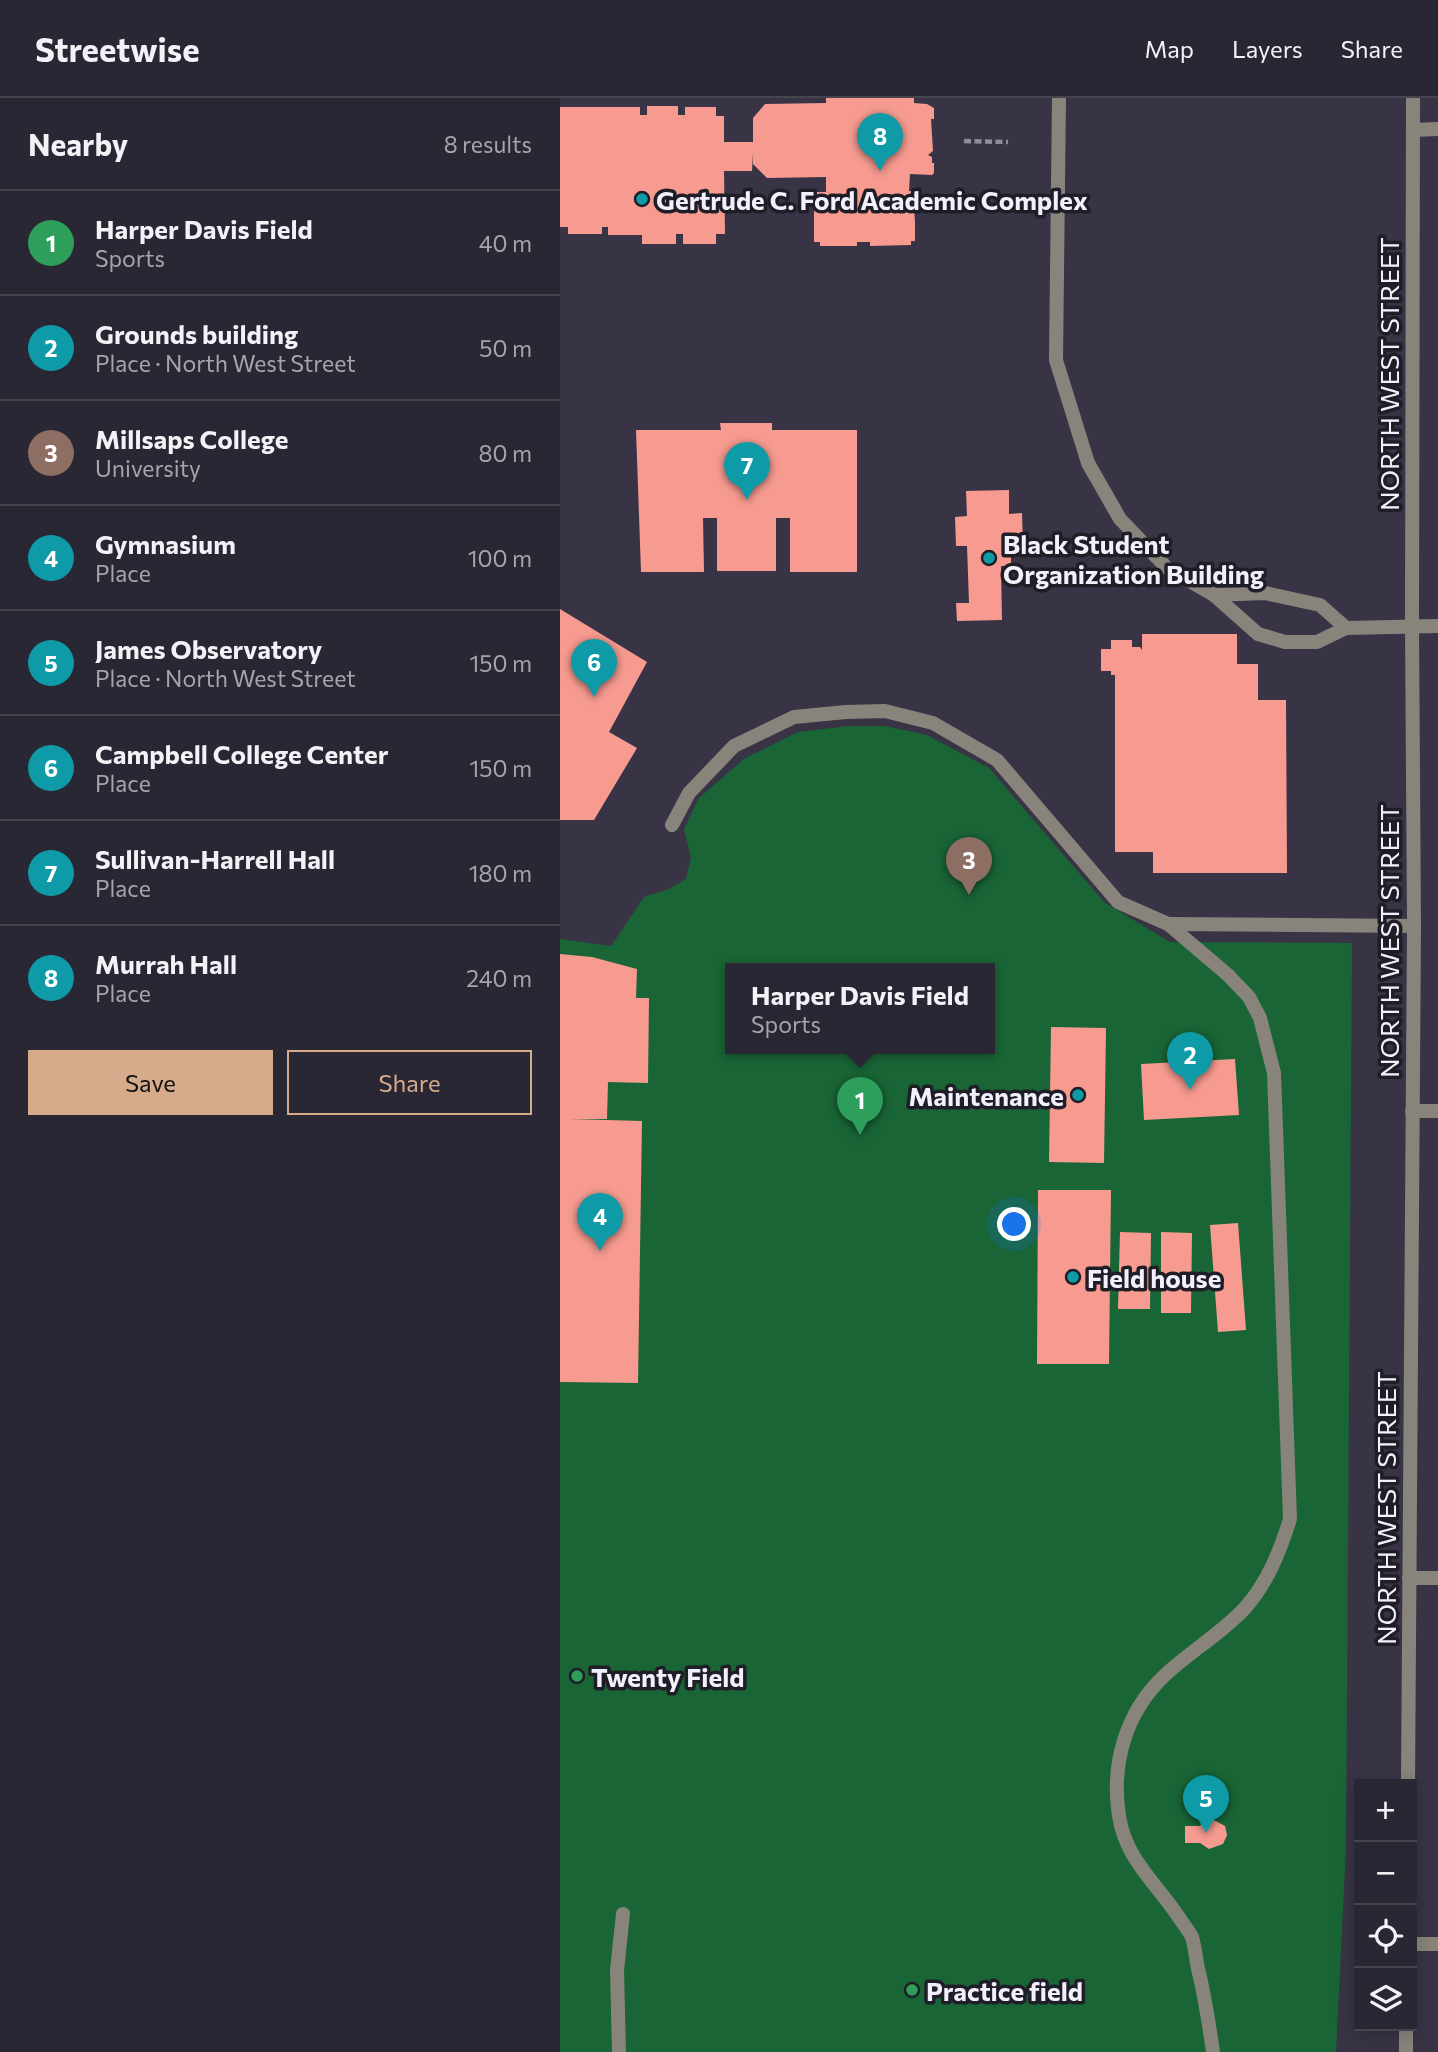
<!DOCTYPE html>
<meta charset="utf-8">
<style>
:root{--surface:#2a2734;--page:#322f3c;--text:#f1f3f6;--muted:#a5a5ac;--line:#46444f;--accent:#d6ab8b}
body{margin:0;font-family:Commissioner,sans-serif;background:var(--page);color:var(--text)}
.controls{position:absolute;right:21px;bottom:21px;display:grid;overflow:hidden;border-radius:0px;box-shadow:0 4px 18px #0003}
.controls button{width:63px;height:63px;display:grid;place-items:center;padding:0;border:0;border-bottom:2px solid var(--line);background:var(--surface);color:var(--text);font:35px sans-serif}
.you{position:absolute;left:455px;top:1127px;width:24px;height:24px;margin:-18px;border:5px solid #fff;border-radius:50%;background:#1a73e8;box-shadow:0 0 0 10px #1a73e833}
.badge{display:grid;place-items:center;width:46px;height:46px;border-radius:50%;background:var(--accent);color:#fff;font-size:23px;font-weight:700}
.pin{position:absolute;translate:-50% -58px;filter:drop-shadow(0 2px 4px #0008)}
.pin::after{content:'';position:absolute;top:37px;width:24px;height:21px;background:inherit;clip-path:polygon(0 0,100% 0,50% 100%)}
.popup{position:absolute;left:165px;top:865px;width:270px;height:91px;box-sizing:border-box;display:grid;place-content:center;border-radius:0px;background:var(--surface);filter:drop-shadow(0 2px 5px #0005);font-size:23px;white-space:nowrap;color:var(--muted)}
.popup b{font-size:26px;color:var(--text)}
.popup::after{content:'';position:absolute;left:50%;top:100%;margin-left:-14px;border:14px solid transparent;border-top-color:var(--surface)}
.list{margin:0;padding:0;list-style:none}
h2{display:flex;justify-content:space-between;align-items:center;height:91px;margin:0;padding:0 28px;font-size:30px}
h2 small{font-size:23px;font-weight:400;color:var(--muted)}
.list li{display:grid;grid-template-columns:46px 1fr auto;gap:21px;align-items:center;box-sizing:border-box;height:105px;padding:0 28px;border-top:2px solid var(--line)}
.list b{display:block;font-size:26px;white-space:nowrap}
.list p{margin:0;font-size:23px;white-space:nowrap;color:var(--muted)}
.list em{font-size:23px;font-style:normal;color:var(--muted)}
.actions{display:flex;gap:14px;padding:21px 28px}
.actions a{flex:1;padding:16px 0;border:2px solid var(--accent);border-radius:0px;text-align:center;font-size:24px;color:var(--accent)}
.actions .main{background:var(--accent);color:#111}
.icon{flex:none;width:38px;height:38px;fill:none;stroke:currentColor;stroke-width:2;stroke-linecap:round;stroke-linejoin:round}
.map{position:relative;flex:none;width:878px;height:1954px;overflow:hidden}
header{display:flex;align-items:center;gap:42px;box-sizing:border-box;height:98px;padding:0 35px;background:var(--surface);border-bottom:2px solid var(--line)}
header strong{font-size:33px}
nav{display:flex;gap:38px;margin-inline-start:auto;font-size:24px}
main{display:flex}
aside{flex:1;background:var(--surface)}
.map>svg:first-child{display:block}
.pitch{fill:#196536;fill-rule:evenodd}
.building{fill:#f79b90}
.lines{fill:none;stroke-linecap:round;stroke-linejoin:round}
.path{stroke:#8f8c9b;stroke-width:4.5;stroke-dasharray:7 3.5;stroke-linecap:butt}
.service{stroke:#89847b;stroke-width:14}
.minor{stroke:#89847b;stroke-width:14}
.tertiary{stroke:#89847b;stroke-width:14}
.culture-dot{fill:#0f9aa8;stroke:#1f1d26;stroke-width:2.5}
.leisure-dot{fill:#2e9e5b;stroke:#1f1d26;stroke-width:2.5}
.labels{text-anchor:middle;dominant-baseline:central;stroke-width:7;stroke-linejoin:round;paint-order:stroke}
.poi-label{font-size:26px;font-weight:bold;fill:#f2f0fc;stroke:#1f1d26;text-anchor:start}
.street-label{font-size:26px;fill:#f2f0fc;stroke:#1f1d26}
</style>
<header>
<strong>Streetwise</strong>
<nav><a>Map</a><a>Layers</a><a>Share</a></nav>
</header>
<main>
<aside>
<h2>Nearby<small>8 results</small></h2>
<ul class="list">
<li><span class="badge" style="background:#2e9e5b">1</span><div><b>Harper Davis Field</b><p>Sports</p></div><em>40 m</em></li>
<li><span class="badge" style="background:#0f9aa8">2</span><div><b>Grounds building</b><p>Place · North West Street</p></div><em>50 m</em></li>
<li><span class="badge" style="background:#8d6e63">3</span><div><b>Millsaps College</b><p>University</p></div><em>80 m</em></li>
<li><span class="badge" style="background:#0f9aa8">4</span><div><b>Gymnasium</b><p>Place</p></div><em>100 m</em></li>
<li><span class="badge" style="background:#0f9aa8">5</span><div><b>James Observatory</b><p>Place · North West Street</p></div><em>150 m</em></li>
<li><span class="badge" style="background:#0f9aa8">6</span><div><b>Campbell College Center</b><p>Place</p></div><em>150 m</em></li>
<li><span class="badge" style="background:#0f9aa8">7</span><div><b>Sullivan-Harrell Hall</b><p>Place</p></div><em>180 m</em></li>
<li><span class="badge" style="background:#0f9aa8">8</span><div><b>Murrah Hall</b><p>Place</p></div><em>240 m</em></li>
</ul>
<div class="actions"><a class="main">Save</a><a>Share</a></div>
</aside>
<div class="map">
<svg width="878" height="1954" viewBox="0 0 878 1954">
<rect width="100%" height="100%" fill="#383446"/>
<path class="pitch" d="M288 628H325L367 637 429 670 544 804 610 844 792 845 786 1751 776 1954H0V841L51 848 84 799 109 791 126 781 131 760 124 731 139 700 185 660 238 634ZM170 871H430V951H170Z"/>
<g class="building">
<polygon points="266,0 354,0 354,5 367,6 374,10 374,21 371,21 373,53 368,57 372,59 372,65 374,65 374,75 372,77 350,76 349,93 353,93 355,125 355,143 351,143 351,147 310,148 310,144 297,144 297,148 260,148 260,144 254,144 254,94 266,94 266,79 207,80 193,66 193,55 192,73 164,73 165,136 156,136 156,146 123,146 123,136 116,136 116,146 82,146 82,137 48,137 48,129 42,129 42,136 8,136 8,129 0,129 0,9 80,9 80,17 87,17 87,8 118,8 118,17 125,17 125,9 156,9 156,18 164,18 164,44 193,44 193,20 205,6 266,5"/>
<polygon points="160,325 212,325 212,332 297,332 297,474 230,474 230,420 216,420 216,473 157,473 157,420 143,420 144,474 81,474 76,332 161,332"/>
<polygon points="449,392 449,416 462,415 463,449 447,449 451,451 451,468 441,468 442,522 397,523 396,505 409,505 407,448 396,448 395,419 407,418 406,393"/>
<polygon points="0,511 87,564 49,634 77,650 34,722 0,722"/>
<polygon points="582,536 677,536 677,566 698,566 698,602 726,602 727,775 593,775 593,754 555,754 555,577 551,577 551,573 541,573 541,551 551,551 551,542 572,542 572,549 580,549 582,552"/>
<polygon points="0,856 32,859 77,871 76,900 89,900 88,985 48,984 47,1021 10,1021 82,1023 78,1285 0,1284"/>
<polygon points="491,929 546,930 544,1065 489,1064"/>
<polygon points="675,961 679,1017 584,1022 581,966"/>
<polygon points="478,1092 551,1092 549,1266 477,1266"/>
<polygon points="678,1125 686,1232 658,1234 650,1127"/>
<polygon points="560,1134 591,1135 590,1211 558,1211"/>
<polygon points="601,1134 632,1135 631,1215 601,1215"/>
<polygon points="652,1721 665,1728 667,1737 663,1746 649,1751 640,1745 625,1745 625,1728 639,1728"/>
</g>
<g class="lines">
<polyline class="path" points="404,43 448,44"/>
<g class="service">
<path d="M112 727 129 695 174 648 234 619 286 614 325 613 373 625 437 662 558 804 608 826 668 877 689 899 700 920 714 975 730 1421C720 1453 708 1484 685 1510 661 1536 629 1554 604 1578 565 1615 551 1667 559 1718 566 1763 597 1785 620 1821 624 1827 629 1833 632 1839 635 1849 636 1861 638 1871 645 1898 649 1926 653 1954"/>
<polyline points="608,826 854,828"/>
<polyline points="852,1846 878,1846"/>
<polyline points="59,1954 57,1872 63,1816"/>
</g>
<g class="minor">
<polyline points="499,0 496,262 528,365 560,421 607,470 654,497 698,536 725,544 757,544 786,530 878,528"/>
<polyline points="853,32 878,31"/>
<polyline points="654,497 705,495 760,507 786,530"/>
<polyline points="852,1013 878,1013"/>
<polyline points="849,1480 878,1480"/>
</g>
<g class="tertiary">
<polyline points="848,1686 854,828 852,528 853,0"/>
<polyline points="846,1954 846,1928"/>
</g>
</g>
<g class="culture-dot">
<circle cx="82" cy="101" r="7"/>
<circle cx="429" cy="460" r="7"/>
<circle cx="518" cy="997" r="7"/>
<circle cx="513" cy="1179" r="7"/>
</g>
<g class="leisure-dot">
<circle cx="17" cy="1578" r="7"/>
<circle cx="352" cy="1892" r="7"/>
</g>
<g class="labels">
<g class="poi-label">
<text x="96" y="101">Gertrude C. Ford Academic Complex</text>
<text x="443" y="445">Black Student<tspan x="443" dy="30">Organization Building</tspan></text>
<text x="504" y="997" text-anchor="end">Maintenance</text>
<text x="527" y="1179">Field house</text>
<text x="31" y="1578">Twenty Field</text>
<text x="366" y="1892">Practice field</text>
</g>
<g class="street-label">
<text transform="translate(828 276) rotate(-90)">NORTH WEST STREET</text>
<text transform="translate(828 843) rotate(-90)">NORTH WEST STREET</text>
<text transform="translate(825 1410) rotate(-90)">NORTH WEST STREET</text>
</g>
</g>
</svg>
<div class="controls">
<button>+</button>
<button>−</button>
<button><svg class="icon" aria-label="locate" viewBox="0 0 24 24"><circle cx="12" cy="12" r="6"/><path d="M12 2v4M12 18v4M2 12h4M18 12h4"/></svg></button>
<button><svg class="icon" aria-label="layers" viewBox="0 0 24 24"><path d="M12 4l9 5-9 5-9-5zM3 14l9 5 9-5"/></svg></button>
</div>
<div class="you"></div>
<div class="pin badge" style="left:300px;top:1037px;background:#2e9e5b">1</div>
<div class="popup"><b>Harper Davis Field</b>Sports</div>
<div class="pin badge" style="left:630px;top:992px;background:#0f9aa8">2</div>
<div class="pin badge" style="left:409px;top:797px;background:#8d6e63">3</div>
<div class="pin badge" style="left:40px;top:1153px;background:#0f9aa8">4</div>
<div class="pin badge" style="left:646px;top:1735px;background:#0f9aa8">5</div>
<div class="pin badge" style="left:34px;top:599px;background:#0f9aa8">6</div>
<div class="pin badge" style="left:187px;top:402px;background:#0f9aa8">7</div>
<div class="pin badge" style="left:320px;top:73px;background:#0f9aa8">8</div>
</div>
</main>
